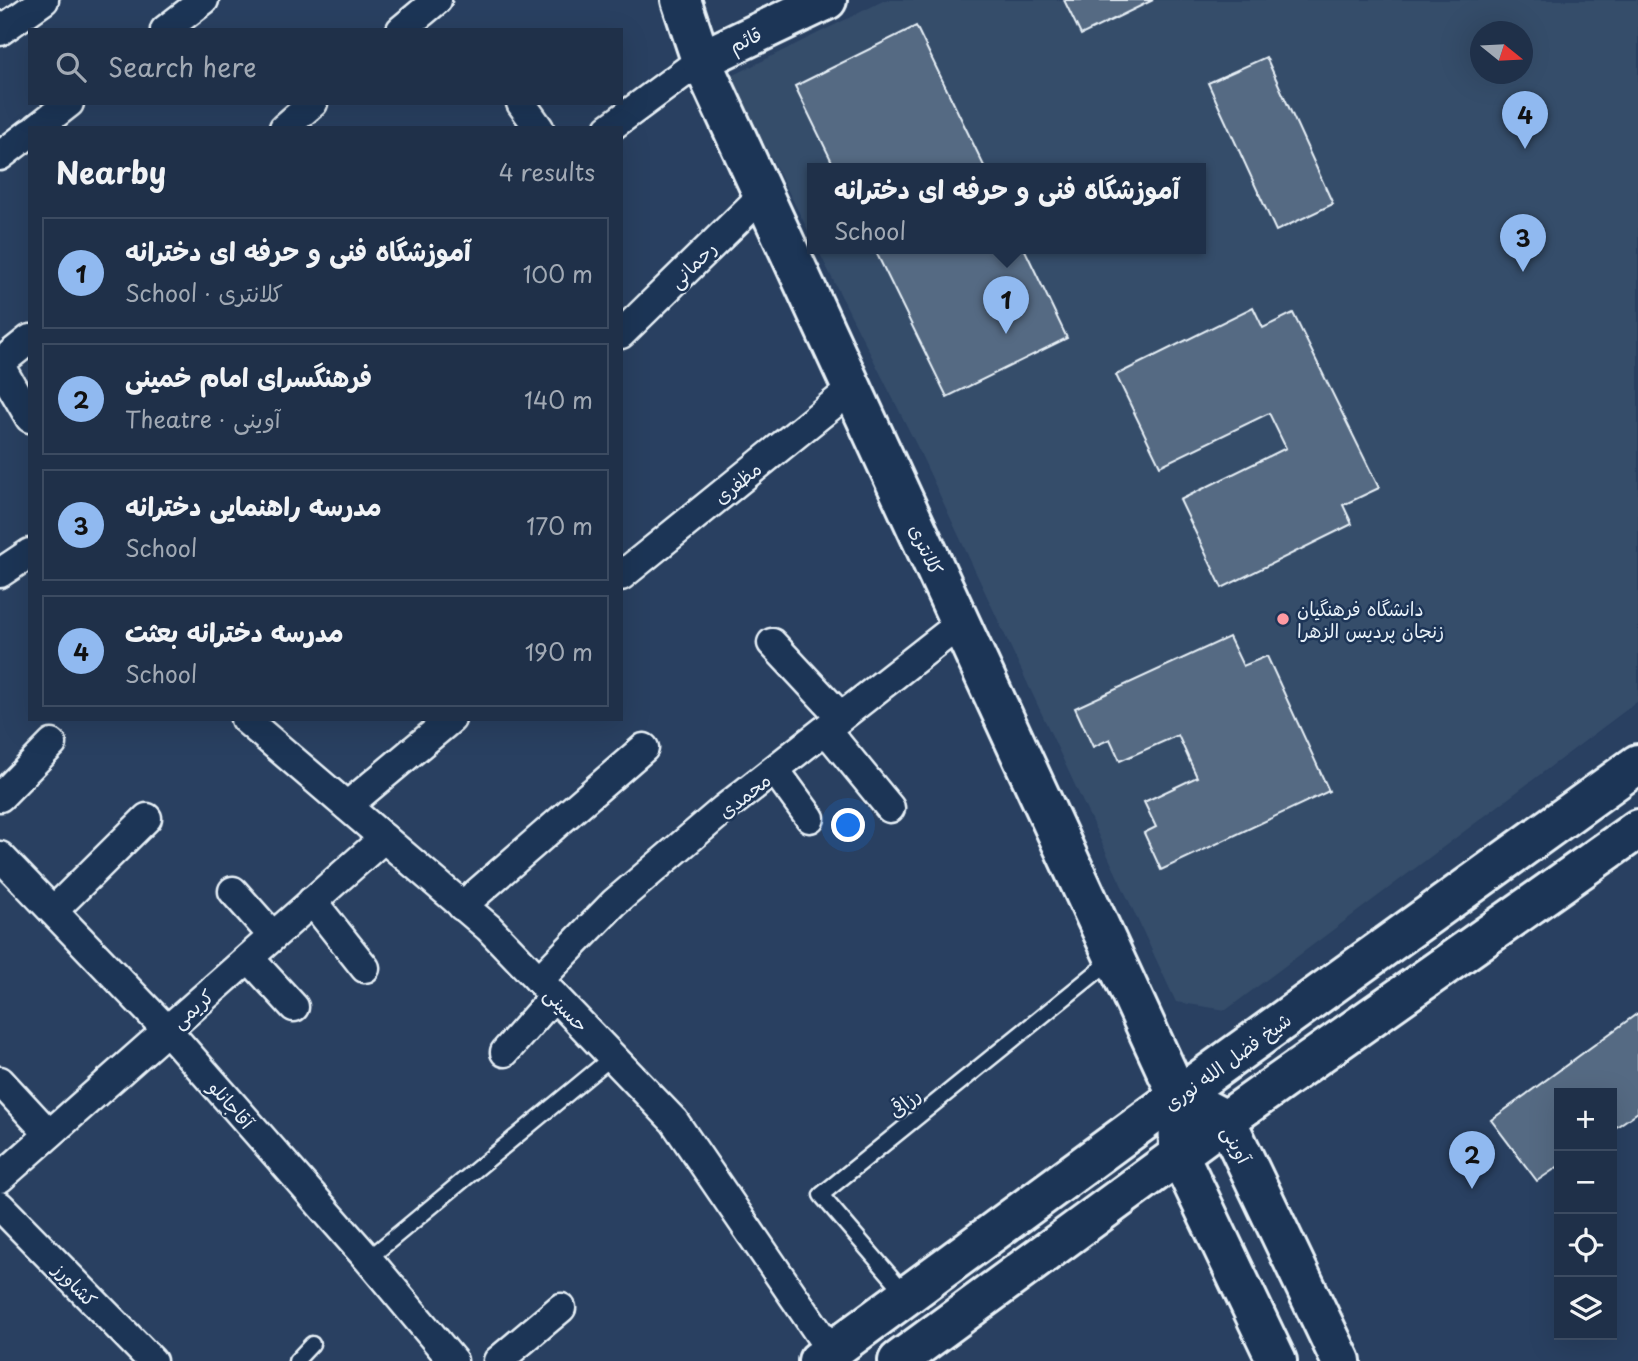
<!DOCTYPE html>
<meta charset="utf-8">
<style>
:root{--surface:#1f3049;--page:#273850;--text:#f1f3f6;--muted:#a1a9b4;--line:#3c4b61;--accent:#90b9f0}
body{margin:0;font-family:"Playpen Sans","Playpen Sans Arabic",sans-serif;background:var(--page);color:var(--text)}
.controls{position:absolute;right:21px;bottom:21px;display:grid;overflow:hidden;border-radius:0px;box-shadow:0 7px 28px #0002}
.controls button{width:63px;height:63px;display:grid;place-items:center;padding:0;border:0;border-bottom:2px solid var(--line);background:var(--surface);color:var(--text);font:35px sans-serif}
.compass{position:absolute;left:1470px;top:21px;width:63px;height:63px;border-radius:50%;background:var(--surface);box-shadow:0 7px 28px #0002;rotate:108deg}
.you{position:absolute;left:849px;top:826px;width:24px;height:24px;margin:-18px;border:5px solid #fff;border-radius:50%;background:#1a73e8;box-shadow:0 0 0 10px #1a73e833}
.badge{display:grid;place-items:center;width:46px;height:46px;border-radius:50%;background:var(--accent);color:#111;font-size:23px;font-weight:700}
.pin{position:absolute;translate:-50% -58px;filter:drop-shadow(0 2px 4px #0008)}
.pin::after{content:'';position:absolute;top:37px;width:24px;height:21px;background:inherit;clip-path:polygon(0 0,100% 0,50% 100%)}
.popup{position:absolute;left:807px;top:163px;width:399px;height:91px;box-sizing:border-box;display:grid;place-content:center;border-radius:0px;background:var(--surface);filter:drop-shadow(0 2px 5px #0005);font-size:23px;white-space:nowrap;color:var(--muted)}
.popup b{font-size:26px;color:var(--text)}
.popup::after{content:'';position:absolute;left:50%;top:100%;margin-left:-14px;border:14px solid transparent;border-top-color:var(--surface)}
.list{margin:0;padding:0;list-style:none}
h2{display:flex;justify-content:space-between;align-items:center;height:91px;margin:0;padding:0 28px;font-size:30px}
h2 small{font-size:23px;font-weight:400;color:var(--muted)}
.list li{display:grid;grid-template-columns:46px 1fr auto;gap:21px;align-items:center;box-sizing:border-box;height:112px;margin:0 14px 14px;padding:0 14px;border:2px solid var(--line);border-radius:0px}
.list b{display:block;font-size:26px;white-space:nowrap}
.list p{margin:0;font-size:23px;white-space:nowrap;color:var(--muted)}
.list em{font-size:23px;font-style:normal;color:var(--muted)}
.icon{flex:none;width:38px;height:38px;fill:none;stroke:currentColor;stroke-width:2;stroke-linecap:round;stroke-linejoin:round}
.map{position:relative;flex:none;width:1638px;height:1361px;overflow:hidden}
.search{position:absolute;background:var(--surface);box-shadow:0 7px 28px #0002;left:28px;top:28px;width:595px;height:77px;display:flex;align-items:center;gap:18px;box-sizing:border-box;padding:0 24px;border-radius:0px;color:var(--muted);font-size:26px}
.panel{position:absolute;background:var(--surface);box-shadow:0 7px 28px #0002;left:28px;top:126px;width:595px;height:595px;border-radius:0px}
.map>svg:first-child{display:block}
.built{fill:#364d6b;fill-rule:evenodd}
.building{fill:#556a83;stroke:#e8f1f8;stroke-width:2}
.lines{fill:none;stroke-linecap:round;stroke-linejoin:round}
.lane-casing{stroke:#e8f1f8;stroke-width:19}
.street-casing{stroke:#e8f1f8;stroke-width:33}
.secondary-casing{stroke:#e8f1f8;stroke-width:44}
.lane{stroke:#1d3557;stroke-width:14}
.street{stroke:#1d3557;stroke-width:28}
.secondary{stroke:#1d3557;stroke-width:38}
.poi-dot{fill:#ff9aa2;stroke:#1d3557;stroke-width:2.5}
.labels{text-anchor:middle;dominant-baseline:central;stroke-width:5;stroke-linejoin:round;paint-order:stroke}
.street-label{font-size:19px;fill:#e8f1f8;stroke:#1d3557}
.poi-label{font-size:19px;fill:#e8f1f8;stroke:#1d3557;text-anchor:start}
</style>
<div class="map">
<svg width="1638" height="1361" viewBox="0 0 1638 1361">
<rect width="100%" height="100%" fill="#294061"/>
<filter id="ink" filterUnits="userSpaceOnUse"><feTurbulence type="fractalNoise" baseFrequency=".0143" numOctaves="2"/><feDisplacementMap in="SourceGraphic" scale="14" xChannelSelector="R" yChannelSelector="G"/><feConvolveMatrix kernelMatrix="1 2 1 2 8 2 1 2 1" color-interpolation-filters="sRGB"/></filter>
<g filter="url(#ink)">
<path class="built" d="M885 0H1638V701L1226 1010 1176 1002 917 446 817 248H1200V168H812V238L730 77ZM1480 32H1522V74H1480Z"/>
<g class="building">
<polygon points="1064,0 1153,0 1081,35"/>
<polygon points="916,26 985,168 835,168 795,86"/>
<polygon points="1266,57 1333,204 1276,231 1208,83"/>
<polygon points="874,248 1024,248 1067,338 947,397"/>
<polygon points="1253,307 1263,328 1293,313 1379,488 1343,505 1352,524 1222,588 1180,500 1286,448 1269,413 1160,466 1116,375"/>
<polygon points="1229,637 1243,666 1267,656 1329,791 1161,870 1144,833 1156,827 1144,802 1197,777 1178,735 1120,761 1110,739 1093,747 1075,708"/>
<polygon points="1638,1013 1638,1112 1612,1130 1612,1093 1559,1093 1559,1166 1537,1181 1491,1120"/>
</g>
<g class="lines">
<g class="lane-casing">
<g id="lane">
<polyline points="368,1259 612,1057"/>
<polyline points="906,1294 821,1195 1114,958"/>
<polyline points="296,1361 312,1344"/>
</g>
</g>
<g class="street-casing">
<g id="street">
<polyline points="165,30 204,0"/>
<polyline points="401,30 437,0"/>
<polyline points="0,31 44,0"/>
<polyline points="521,103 539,128"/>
<polyline points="37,128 69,103"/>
<polyline points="284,128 313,103"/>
<polyline points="609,128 701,60"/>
<polyline points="0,156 30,133"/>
<polyline points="621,334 763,195"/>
<polyline points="0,363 30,339"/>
<polyline points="0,366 30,418"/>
<polyline points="0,573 30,553"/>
<polyline points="621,576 853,388"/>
<polyline points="772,643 841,717"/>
<polyline points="245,719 489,928 674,1121 831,1351"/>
<polyline points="826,730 890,808"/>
<polyline points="775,770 810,818"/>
<polyline points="0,797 52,744"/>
<polyline points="347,806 451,719"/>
<polyline points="0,856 167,1030 368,1259 453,1361"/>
<polyline points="233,891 273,936"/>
<polyline points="312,901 365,968"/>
<polyline points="462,906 644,748"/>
<polyline points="53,911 147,818"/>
<polyline points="249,958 294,1007"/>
<polyline points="539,980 614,903 724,809 961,623"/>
<polyline points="505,1052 554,996"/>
<polyline points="0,1081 49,1134"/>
<polyline points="0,1178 384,838"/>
<polyline points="0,1206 152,1361"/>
<polyline points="498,1361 561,1308"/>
</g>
</g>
<g class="secondary-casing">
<g id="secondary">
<polyline points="681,0 701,60 1178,1096 1179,1155 1277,1361"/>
<polyline points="701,60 827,0"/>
<polyline points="1205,1109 1226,1120 1341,1361"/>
<polyline points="818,1361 1178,1096 1638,764"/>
<polyline points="898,1361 1226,1120 1638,829"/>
</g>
</g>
<use href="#lane" class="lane"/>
<use href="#street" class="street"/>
<use href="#secondary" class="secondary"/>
</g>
</g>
<circle class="poi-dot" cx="1283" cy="619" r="7"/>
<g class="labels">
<g class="street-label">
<text transform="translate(745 39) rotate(-25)">قائم</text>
<text transform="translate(692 264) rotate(-45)">رحمانی</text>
<text transform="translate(737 482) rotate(-39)">مظفری</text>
<text transform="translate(927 549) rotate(65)">کلانتری</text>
<text transform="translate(744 795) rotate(-38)">محمدی</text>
<text transform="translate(192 1008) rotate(-41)">کریمی</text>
<text transform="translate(567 1009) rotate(46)">حسینی</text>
<text transform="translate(1227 1061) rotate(-36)">شیخ فضل الله نوری</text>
<text transform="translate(904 1102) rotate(-39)">رزاقی</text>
<text transform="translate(232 1104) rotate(49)">آقاجانلو</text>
<text transform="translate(1237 1144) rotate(62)">آوینی</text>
<text transform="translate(76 1284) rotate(46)">کشاورز</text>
</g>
<g class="poi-label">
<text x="1297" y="608">دانشگاه فرهنگیان<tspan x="1297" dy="22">زنجان پردیس الزهرا</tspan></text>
</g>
</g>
</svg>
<div class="controls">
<button>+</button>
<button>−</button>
<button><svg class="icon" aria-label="locate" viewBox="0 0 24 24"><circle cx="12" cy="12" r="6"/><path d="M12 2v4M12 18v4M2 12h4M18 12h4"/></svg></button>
<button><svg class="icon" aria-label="layers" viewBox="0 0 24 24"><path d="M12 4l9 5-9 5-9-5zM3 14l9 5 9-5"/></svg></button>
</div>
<svg class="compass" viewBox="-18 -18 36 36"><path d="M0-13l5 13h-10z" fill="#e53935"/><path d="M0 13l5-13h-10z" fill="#a1a9b4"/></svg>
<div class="you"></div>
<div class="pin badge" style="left:1006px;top:334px">1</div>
<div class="popup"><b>آموزشگاه فنی و حرفه ای دخترانه</b>School</div>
<div class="pin badge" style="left:1472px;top:1189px">2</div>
<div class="pin badge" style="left:1523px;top:272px">3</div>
<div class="pin badge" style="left:1525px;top:149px">4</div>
<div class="search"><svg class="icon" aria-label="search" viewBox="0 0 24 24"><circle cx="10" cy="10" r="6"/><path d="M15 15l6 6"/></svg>Search here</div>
<section class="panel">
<h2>Nearby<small>4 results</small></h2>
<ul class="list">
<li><span class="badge">1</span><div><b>آموزشگاه فنی و حرفه ای دخترانه</b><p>School · کلانتری</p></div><em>100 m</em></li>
<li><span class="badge">2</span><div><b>فرهنگسرای امام خمینی</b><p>Theatre · آوینی</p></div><em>140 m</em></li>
<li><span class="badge">3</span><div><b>مدرسه راهنمایی دخترانه</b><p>School</p></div><em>170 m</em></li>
<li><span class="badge">4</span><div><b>مدرسه دخترانه بعثت</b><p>School</p></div><em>190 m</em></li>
</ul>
</section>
</div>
